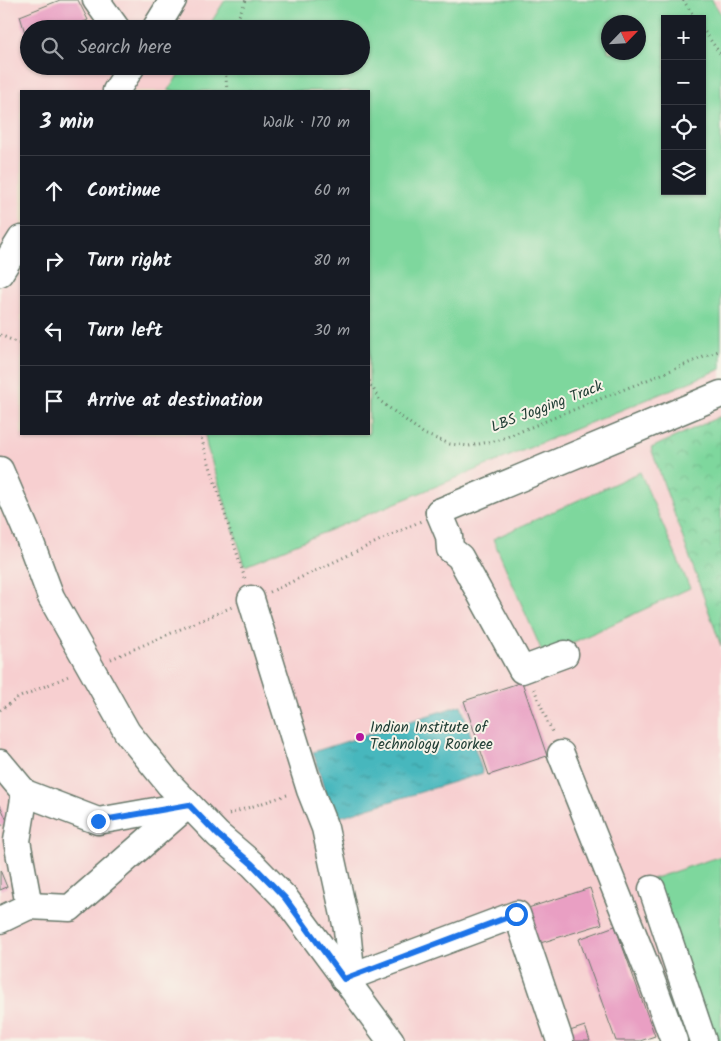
<!DOCTYPE html>
<meta charset="utf-8">
<style>
:root{--surface:#171b24;--page:#20242c;--text:#f1f3f6;--muted:#9ea1a6;--line:#363941}
body{margin:0;font-family:Kalam,sans-serif;background:var(--page);color:var(--text)}
.controls{position:absolute;right:15px;top:15px;display:grid;overflow:hidden;border-radius:0px;box-shadow:0 1px 4px #0004}
.controls button{width:45px;height:45px;display:grid;place-items:center;padding:0;border:0;border-bottom:1px solid var(--line);background:var(--surface);color:var(--text);font:25px sans-serif}
.compass{position:absolute;left:601px;top:15px;width:45px;height:45px;border-radius:50%;background:var(--surface);box-shadow:0 1px 4px #0004;rotate:65deg}
.stop{position:absolute;width:15px;height:15px;margin:-11px;border:4px solid #1a73e8;border-radius:50%;background:#fff}
.stop.end{background:#1a73e8;border-color:#fff;box-shadow:0 1px 5px #0008}
.list{margin:0;padding:0;list-style:none}
h2{display:flex;justify-content:space-between;align-items:center;height:65px;margin:0;padding:0 20px;font-size:21px}
h2 small{font-size:16px;font-weight:400;color:var(--muted)}
.list li{display:grid;grid-template-columns:32px 1fr auto;gap:15px;align-items:center;box-sizing:border-box;height:70px;padding:0 20px;border-top:1px solid var(--line)}
.list b{display:block;font-size:19px;white-space:nowrap}
.list em{font-size:16px;font-style:normal;color:var(--muted)}
.icon{flex:none;width:28px;height:28px;fill:none;stroke:currentColor;stroke-width:2;stroke-linecap:round;stroke-linejoin:round}
.map{position:relative;flex:none;width:721px;height:1041px;overflow:hidden}
.search{position:absolute;background:var(--surface);box-shadow:0 1px 4px #0004;left:20px;top:20px;width:350px;height:55px;display:flex;align-items:center;gap:12px;box-sizing:border-box;padding:0 18px;border-radius:28px;color:var(--muted);font-size:19px}
.panel{position:absolute;background:var(--surface);box-shadow:0 1px 4px #0004;left:20px;top:90px;width:350px;height:345px;border-radius:0px}
.map>svg:first-child{display:block}
.built{fill:#f7cfd0;fill-rule:evenodd}
.park{fill:url(#park-crowns);stroke:#4e8a68}
.pitch{fill:#7ed79d;stroke:#4e8a68;fill-rule:evenodd}
.water{fill:url(#water-ripples);stroke:#337a78}
.building{fill:#e99fc3}
.lines{fill:none;stroke-linecap:round;stroke-linejoin:round}
.minor-casing{stroke:#68786a;stroke-width:29}
.path{stroke:#68786a;stroke-width:3;stroke-dasharray:1 4;stroke-linecap:butt}
.minor{stroke:#fff;stroke-width:26}
.route{stroke:#1a73e8;stroke-width:6}
.poi-dot{fill:#b5179e;stroke:#f7f3e8;stroke-width:2}
.labels{text-anchor:middle;dominant-baseline:central;stroke-width:4;stroke-linejoin:round;paint-order:stroke}
.street-label{font-size:15px;fill:#1f3d34;stroke:#f7f3e8}
.poi-label{font-size:15px;fill:#1f3d34;stroke:#f7f3e8;text-anchor:start}
</style>
<div class="map">
<svg width="721" height="1041" viewBox="0 0 721 1041">
<defs>
<pattern id="park-crowns" width="20" height="18" patternUnits="userSpaceOnUse" patternTransform="scale(1.25)"><rect width="20" height="18" fill="#7ed79d"/><path d="M2 6a3 3 0 1 1 6 0M12 15a3 3 0 1 1 6 0" fill="none" stroke="#6cb988"/></pattern>
<pattern id="water-ripples" width="26" height="14" patternUnits="userSpaceOnUse" patternTransform="scale(1.25)"><rect width="26" height="14" fill="#47b7bd"/><path d="M2 4q2-2 4 0t4 0M15 11q2-2 4 0t4 0" fill="none" stroke="#3b969a"/></pattern>
</defs>
<rect width="100%" height="100%" fill="#f7f3e8"/>
<filter id="ink" filterUnits="userSpaceOnUse"><feTurbulence type="fractalNoise" baseFrequency=".02" numOctaves="2"/><feDisplacementMap in="SourceGraphic" scale="10" xChannelSelector="R" yChannelSelector="G"/><feConvolveMatrix kernelMatrix="1 2 1 2 8 2 1 2 1" color-interpolation-filters="sRGB"/></filter>
<filter id="wash" filterUnits="userSpaceOnUse"><feTurbulence type="fractalNoise" baseFrequency=".0096" numOctaves="4" result="noise"/><feDisplacementMap in="SourceGraphic" scale="20" xChannelSelector="R" yChannelSelector="G"/><feGaussianBlur stdDeviation="1.12" result="paint"/><feColorMatrix in="noise" values="0 0 0 0 0 0 0 0 0 0 0 0 0 0 0 0 0 1.4 0 .05"/><feComposite in="paint" operator="in"/></filter>
<g filter="url(#wash)">
<rect width="100%" height="100%" fill="#f0e6cd"/>
<path class="built" d="M0 0H721V1041H0ZM665 19H702V191H665ZM608 22H638V52H608ZM29 29H361V66H29ZM21 91H369V434H21Z"/>
<polygon class="park" points="721,416 721,646 651,448"/>
<g class="pitch">
<path d="M225 0H712L721 14V369L245 565 207 447 205 434H369V91H168L184 66H361V29H207ZM665 19H702V191H665ZM608 22H638V52H608Z"/>
<polygon points="640,472 690,588 544,656 493,539"/>
<polygon points="721,856 721,1041 703,1041 649,880"/>
</g>
<polygon class="water" points="461,705 483,773 333,819 313,752"/>
<g id="blocks">
<g class="building">
<polygon points="60,0 78,0 88,20 68,29 29,29 28,43 20,16"/>
<polygon points="522,682 547,756 489,775 464,701"/>
<polygon points="0,805 8,823 0,826"/>
<polygon points="0,870 7,887 0,890"/>
<polygon points="590,888 602,924 537,944 525,909"/>
<polygon points="615,926 655,1036 640,1041 616,1041 579,939"/>
<polygon points="585,1026 590,1041 567,1041 564,1033"/>
</g>
</g>
</g>
<g filter="url(#ink)">
<use href="#blocks" fill-opacity="0" stroke="#68786a" stroke-width="1"/>
<g class="lines">
<g class="minor-casing">
<g id="minor">
<polyline points="96,0 117,29"/>
<polyline points="155,29 173,0"/>
<polyline points="116,91 132,66"/>
<polyline points="0,273 21,239"/>
<polyline points="0,470 28,535 51,597 127,732 169,784 218,835 252,864 285,898 391,1041"/>
<polyline points="439,512 721,394"/>
<polyline points="439,512 449,536 450,549 460,557 522,670 565,654"/>
<polyline points="251,599 310,790 325,828 347,929 351,970 344,979"/>
<polyline points="561,754 650,976 674,1041"/>
<polyline points="0,763 25,793 98,821 189,805"/>
<polyline points="652,889 703,1041"/>
<polyline points="29,906 70,908 188,805"/>
<polyline points="0,920 29,906 17,841 25,793"/>
<polyline points="344,979 517,914 560,1041"/>
</g>
</g>
<g class="path">
<polyline points="683,0 696,19"/>
<polyline points="702,28 721,55"/>
<polyline points="233,29 246,0"/>
<polyline points="225,66 227,91"/>
<polyline points="0,335 21,344"/>
<polyline points="369,381 380,401 424,434 450,444 469,446 499,440 721,350"/>
<polyline points="200,434 245,579"/>
<polyline points="270,592 421,521"/>
<polyline points="111,659 232,607"/>
<polyline points="534,689 553,734"/>
<polyline points="0,710 20,697 71,675"/>
<polyline points="229,814 290,794"/>
</g>
<use href="#minor" class="minor"/>
</g>
</g>
<g class="lines" filter="url(#ink)">
<polyline class="route" points="98,821 189,805 218,835 252,864 285,898 344,979 516,914"/>
</g>
<circle class="poi-dot" cx="360" cy="737" r="5"/>
<g class="labels">
<g class="street-label">
<text transform="translate(547 407) rotate(-21)">LBS Jogging Track</text>
</g>
<g class="poi-label">
<text x="370" y="728">Indian Institute of<tspan x="370" dy="17">Technology Roorkee</tspan></text>
</g>
</g>
</svg>
<div class="controls">
<button>+</button>
<button>−</button>
<button><svg class="icon" aria-label="locate" viewBox="0 0 24 24"><circle cx="12" cy="12" r="6"/><path d="M12 2v4M12 18v4M2 12h4M18 12h4"/></svg></button>
<button><svg class="icon" aria-label="layers" viewBox="0 0 24 24"><path d="M12 4l9 5-9 5-9-5zM3 14l9 5 9-5"/></svg></button>
</div>
<svg class="compass" viewBox="-18 -18 36 36"><path d="M0-13l5 13h-10z" fill="#e53935"/><path d="M0 13l5-13h-10z" fill="#9ea1a6"/></svg>
<div class="stop" style="left:516px;top:914px"></div>
<div class="stop end" style="left:98px;top:821px"></div>
<div class="search"><svg class="icon" aria-label="search" viewBox="0 0 24 24"><circle cx="10" cy="10" r="6"/><path d="M15 15l6 6"/></svg>Search here</div>
<section class="panel">
<h2>3 min<small>Walk · 170 m</small></h2>
<ul class="list">
<li><svg class="icon" aria-label="ahead" viewBox="0 0 24 24"><path d="M12 20V5M6 11l6-6 6 6"/></svg><div><b>Continue</b></div><em>60 m</em></li>
<li><svg class="icon" aria-label="right" viewBox="0 0 24 24"><path d="M7 20v-9h11M14 6l5 5-5 5"/></svg><div><b>Turn right</b></div><em>80 m</em></li>
<li><svg class="icon" aria-label="left" viewBox="0 0 24 24"><path d="M17 20v-9H6M10 6l-5 5 5 5"/></svg><div><b>Turn left</b></div><em>30 m</em></li>
<li><svg class="icon" aria-label="arrive" viewBox="0 0 24 24"><path d="M6 21V4h12l-3 4 3 4H6"/></svg><div><b>Arrive at destination</b></div></li>
</ul>
</section>
</div>
